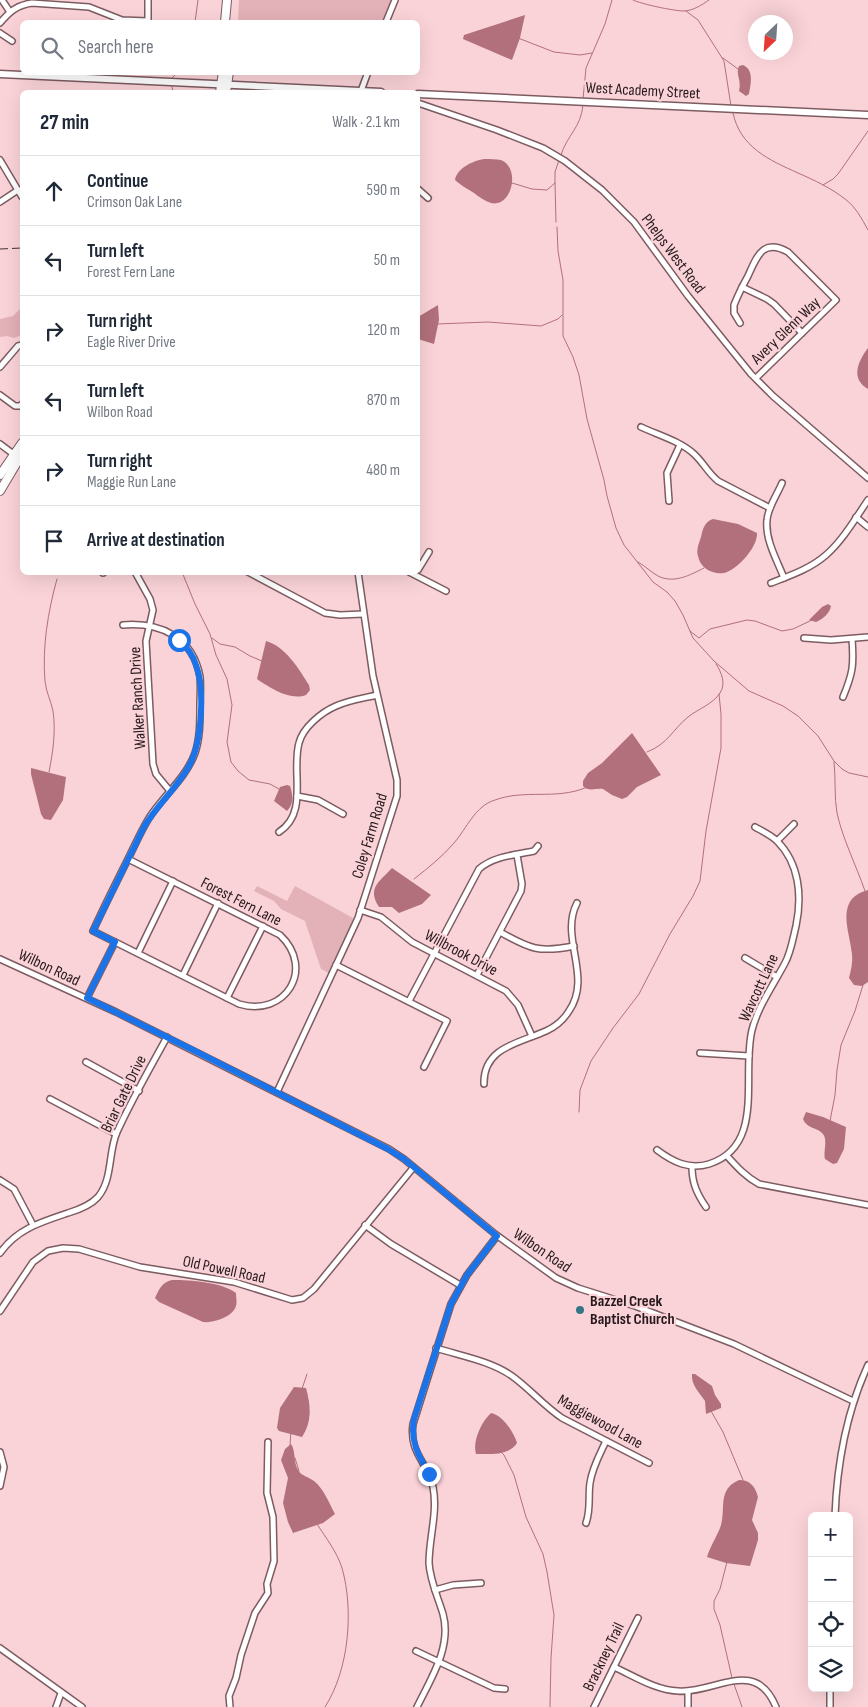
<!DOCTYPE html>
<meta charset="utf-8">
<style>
:root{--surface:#fff;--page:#f2f2f3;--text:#1f2937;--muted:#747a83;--line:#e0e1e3}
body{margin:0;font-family:"Sofia Sans Condensed",sans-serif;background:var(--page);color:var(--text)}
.controls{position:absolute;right:15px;bottom:15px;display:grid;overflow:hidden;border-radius:8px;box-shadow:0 5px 20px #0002}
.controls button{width:45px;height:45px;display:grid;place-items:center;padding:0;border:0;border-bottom:1px solid var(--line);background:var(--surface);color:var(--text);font:25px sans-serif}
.compass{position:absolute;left:748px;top:15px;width:45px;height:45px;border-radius:50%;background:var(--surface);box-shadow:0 5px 20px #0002;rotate:205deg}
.stop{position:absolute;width:15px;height:15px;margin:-11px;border:4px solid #1a73e8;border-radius:50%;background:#fff}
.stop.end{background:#1a73e8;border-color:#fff;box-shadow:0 1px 5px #0008}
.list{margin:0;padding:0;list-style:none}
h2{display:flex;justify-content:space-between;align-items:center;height:65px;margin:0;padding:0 20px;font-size:21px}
h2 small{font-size:16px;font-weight:400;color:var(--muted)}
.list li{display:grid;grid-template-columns:32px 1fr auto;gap:15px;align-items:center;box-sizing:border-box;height:70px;padding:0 20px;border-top:1px solid var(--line)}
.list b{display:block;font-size:19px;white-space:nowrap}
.list p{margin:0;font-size:16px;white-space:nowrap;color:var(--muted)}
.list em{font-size:16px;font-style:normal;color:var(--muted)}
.icon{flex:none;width:28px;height:28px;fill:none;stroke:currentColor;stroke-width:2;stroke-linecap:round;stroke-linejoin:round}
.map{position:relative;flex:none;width:868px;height:1707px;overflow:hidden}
.search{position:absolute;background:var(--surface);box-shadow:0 5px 20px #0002;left:20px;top:20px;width:400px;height:55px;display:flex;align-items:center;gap:12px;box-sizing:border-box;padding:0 18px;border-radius:8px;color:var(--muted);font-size:19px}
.panel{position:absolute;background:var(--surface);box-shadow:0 5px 20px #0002;left:20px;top:90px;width:400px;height:485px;border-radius:8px}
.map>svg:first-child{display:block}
.green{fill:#e3b1b8}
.water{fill:#b1707b}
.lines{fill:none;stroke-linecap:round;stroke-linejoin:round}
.stream{stroke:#b1707b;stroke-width:1}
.minor-casing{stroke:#7d5c61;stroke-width:8}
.major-casing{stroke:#7d5c61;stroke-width:9}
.highway-casing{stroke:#7d5c61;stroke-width:10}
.minor{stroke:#fff;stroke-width:5}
.major{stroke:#fff;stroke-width:6}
.highway{stroke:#fff;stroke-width:8}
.rail{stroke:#433235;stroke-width:1;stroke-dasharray:8 4;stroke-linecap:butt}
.route{stroke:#1a73e8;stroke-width:6}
.poi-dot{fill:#347688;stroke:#fad3d8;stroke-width:2}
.labels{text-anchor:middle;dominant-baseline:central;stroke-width:4.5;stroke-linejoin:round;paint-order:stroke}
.street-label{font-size:16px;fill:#27191c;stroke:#fad3d8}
.poi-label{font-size:16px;font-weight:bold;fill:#27191c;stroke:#fad3d8;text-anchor:start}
</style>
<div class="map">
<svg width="868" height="1707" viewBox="0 0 868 1707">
<rect width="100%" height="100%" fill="#fad3d8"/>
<g class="green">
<polygon points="239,0 397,0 387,22 238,22"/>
<polygon points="22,307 22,335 14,338 7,336 0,337 0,319 13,316"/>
<polygon points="257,886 287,901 295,886 353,918 349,931 329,973 321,969 305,921 281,909 274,901 254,891"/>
</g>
<g class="water">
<polygon points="525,15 520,38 512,60 463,39 464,35"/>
<path d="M743 65C754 70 751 83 749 94L746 96 739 91C742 80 735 74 739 66Z"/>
<path d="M485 159C490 159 496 159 501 160 521 168 512 208 491 203 485 201 479 197 474 193 468 189 460 185 455 180 457 168 474 160 485 159Z"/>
<polygon points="438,305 439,320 434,344 418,339 418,317"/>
<path d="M868 348V389C850 379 858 361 868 348Z"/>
<path d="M713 519 738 524 757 533C758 547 737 570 724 573 713 575 700 568 698 556 696 550 699 543 701 537 703 529 704 522 713 519Z"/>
<path d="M828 604 831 606C830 613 823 619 816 622L809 620 822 607Z"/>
<path d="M266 641C285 646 299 669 309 685L310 690 306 695C290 701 270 688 257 679Z"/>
<path d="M632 733 661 775 637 787 627 797 622 799 612 795 603 789C596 788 588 792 583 786V781L588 773 602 763Z"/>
<polygon points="31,768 66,777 63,800 51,820 44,819 41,814 31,774"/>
<path d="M287 785 290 786C293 795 294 804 287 811L274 801 280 787Z"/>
<path d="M392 868 431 895 422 904 399 913 392 907H379C367 888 379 882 392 868Z"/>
<path d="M868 890V982L862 986 854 985 849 978C851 970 853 962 852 954 850 931 834 899 868 890Z"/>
<path d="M806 1112 823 1117 846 1127 844 1149 837 1163 833 1164 825 1159C823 1152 828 1140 823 1134 817 1127 807 1129 803 1119Z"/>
<path d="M172 1280C191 1280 221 1282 236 1293 236 1299 238 1305 234 1310 229 1318 212 1323 203 1322L159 1302 155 1298C159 1289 162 1282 172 1280Z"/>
<path d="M692 1374H695L712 1386 715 1395 721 1404V1408L706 1414 705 1401C699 1392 691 1385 692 1374Z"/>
<path d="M294 1387 306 1388C311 1406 312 1422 302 1437L279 1431 277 1428 280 1408Z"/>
<path d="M491 1413C503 1415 514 1433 517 1443 509 1456 489 1454 476 1454 472 1441 482 1421 491 1413Z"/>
<path d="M291 1444C296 1451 293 1462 298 1470 301 1476 309 1477 314 1481 324 1489 329 1503 335 1514L323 1523 293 1533 288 1522 283 1503 288 1478 281 1460 285 1449Z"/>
<path d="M739 1480C750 1480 755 1486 758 1497L752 1520 758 1533V1540L750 1566 726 1563 707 1557C710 1547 716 1538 720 1528 727 1510 716 1490 739 1480Z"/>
</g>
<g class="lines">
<g class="stream">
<path d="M633 0C641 4 674 11 684 11 692 11 702 5 709 0"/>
<polyline points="686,11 698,20 724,61 731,106"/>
<polyline points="195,22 198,0"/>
<polyline points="518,38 554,52 580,55 592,53"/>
<polyline points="723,58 738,69"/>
<polyline points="172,78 178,72"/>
<polyline points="172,87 173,92"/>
<polyline points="583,99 586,68 605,24 612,0"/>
<path d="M733 113C740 147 769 160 798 173 814 180 831 188 845 199 855 206 862 219 868 230"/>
<path d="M561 155C567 135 581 128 583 105"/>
<polyline points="512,183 532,189 547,190 555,183"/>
<polyline points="823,185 833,179 838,174 868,131"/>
<polyline points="556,222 555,183 555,172 559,160"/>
<polyline points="557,227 558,251 563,280 563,336 573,357 579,375 587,419 604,480 607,496 616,528 624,545 653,582 667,592 675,601 683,615 693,638 714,661 749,691 783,706 798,716 818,736 834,761 842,769 849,773 868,777"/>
<polyline points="437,324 488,322 541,326 558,319 562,315"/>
<path d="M638 562C645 566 651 572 658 576 674 584 690 575 704 568"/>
<polyline points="182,572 195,604 210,634 216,655 227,679 232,705 227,742 231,762 238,771 249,780 270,784 279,789"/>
<polyline points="690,631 699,638 710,629 747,620 755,621 782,631 793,629 812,620"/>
<polyline points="212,638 220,644 235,647 250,656 262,661"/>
<path d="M647 752C668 744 673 729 688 717 698 709 713 704 720 693 726 684 722 673 716 664"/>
<path d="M834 762C836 779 834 797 837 813 843 840 856 865 865 891"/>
<path d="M49 772C53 752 56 731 53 711 51 701 46 692 45 681 42 648 48 611 57 579"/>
<path d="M414 879C428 868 442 857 454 843 467 828 475 806 495 800 525 789 555 800 585 788"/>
<polyline points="579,1112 580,1090 591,1061 613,1028 639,994 670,934 693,896 700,881 706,831 721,748 721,714 719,694"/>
<polyline points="830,1121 835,1095 837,1070 841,1045 855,1011 863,985"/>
<polyline points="302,1389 307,1374"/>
<polyline points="711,1411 723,1432 743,1480"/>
<polyline points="290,1445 291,1431"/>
<polyline points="501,1452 504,1455 514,1475 526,1517 543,1554 547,1572 554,1615 551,1658 550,1707"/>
<polyline points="295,1458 299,1471"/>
<path d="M317 1524C326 1538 337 1552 342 1568 354 1610 349 1670 325 1707"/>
<polyline points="727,1562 720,1589 714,1601 714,1609 720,1625 732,1678"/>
<polyline points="734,1684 742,1707"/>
</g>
<g class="minor-casing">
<g id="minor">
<polyline points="2,0 10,12"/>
<polyline points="386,22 395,0"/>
<path d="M0 23C9 12 17 5 32 3L89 7 122 20 148 21V0"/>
<polyline points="0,33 12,41"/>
<polyline points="361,91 368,72"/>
<polyline points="418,103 497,130 543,148 565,161 602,190 634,222 688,296 751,374 773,396 868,478"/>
<polyline points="0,160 22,197"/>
<polyline points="418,189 428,198"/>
<polyline points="0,202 18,190"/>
<polyline points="742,287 767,299 774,304 802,333"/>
<path d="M740 323 734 313V305C738 295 743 285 748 276 757 256 763 238 788 252L836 300 756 378"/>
<polyline points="0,367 18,346 22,345"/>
<polyline points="0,395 15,406 20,406 22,404"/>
<path d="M641 427C658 435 680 441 694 454 703 462 708 473 718 481L770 508"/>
<polyline points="0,444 16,456"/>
<path d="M782 483C777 495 768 507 767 520 765 540 777 560 784 578"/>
<polyline points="669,501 667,473 680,445"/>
<polyline points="856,517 868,527"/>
<polyline points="418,570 429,552"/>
<polyline points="135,572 150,599 153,610 146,641 153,764 156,774 170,791"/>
<polyline points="248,572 325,613 340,615 363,614"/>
<polyline points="409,572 446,591"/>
<polyline points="103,573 103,572"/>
<path d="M771 583C789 576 810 569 826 555 843 540 855 519 868 500"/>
<path d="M123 625C160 622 193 637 200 677 201 687 200 697 200 707 200 722 200 738 195 753 186 778 164 795 149 818 141 831 135 845 128 859 116 883 104 907 93 931L239 1004C285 1018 316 969 280 935L128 859"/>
<polyline points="804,638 831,640 868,637"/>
<path d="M843 697C853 673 854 665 852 639"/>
<polyline points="297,796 318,800 343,814"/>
<path d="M279 832C309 813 291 772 299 743 303 727 322 712 336 706 349 700 364 698 377 695"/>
<polyline points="777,841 794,824"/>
<polyline points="360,910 381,917 412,942 506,991 518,1005 532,1036"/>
<path d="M500 932C530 949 539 953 574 946"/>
<polyline points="138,953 173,881"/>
<polyline points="745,958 777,977"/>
<polyline points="0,959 116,1012 389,1149 404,1159 495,1234 556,1278 578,1288 635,1306 734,1344 853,1401"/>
<polyline points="336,965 447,1021 424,1067"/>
<polyline points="183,975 218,903"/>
<polyline points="477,975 521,891 522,884 517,855"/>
<polyline points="87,998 115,942"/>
<polyline points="227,998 263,926"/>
<path d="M409 1001 479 869C494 856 515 855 534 851L538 846"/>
<polyline points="700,1053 749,1056"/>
<polyline points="86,1062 139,1091"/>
<path d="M484 1084C483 1047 520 1043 546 1031 555 1027 564 1019 569 1011 593 976 559 938 577 903"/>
<polyline points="277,1092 358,918 397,796 397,780 373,676 358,572"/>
<polyline points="50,1099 116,1134"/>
<path d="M657 1150C673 1162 689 1170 709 1164 766 1146 741 1075 752 1030 758 1006 774 984 785 963 791 952 793 938 796 926 802 897 800 864 777 841 771 835 762 831 755 827"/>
<path d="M727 1156C737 1167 746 1177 759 1184L868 1205"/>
<path d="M692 1167C692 1183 697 1194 706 1207"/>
<polyline points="0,1180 14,1189 33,1225"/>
<polyline points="365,1225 391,1244 460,1285"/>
<path d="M0 1253C17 1229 41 1222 68 1213 78 1210 90 1206 98 1197 113 1179 108 1152 117 1132 132 1099 150 1068 167 1037"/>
<polyline points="0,1311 33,1262 48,1251 63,1248 79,1249 140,1267 234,1282 292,1300 303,1298 314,1289 413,1168"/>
<path d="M436 1348C461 1356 491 1361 512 1376 530 1389 544 1406 562 1418L649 1463"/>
<polyline points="0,1452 4,1467 0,1486"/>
<path d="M835 1516C837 1464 846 1413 868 1365"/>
<path d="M586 1523C591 1510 588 1496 590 1483 592 1468 600 1454 606 1441"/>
<polyline points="435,1590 453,1585 481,1583"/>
<polyline points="0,1648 82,1707"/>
<polyline points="416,1651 494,1688 505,1689"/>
<path d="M614 1667C634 1676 655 1690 678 1691 715 1694 755 1656 776 1707"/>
<polyline points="688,1692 688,1707"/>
<polyline points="56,1707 61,1693"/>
<polyline points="230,1707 229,1696 236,1678 241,1655 255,1613 268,1593 267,1584 274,1561 273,1517 267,1493 268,1442"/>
<path d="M417 1707C431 1678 452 1647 443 1614 438 1597 430 1581 429 1563 429 1538 438 1512 433 1487 428 1462 409 1454 413 1424L451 1304 467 1275 497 1236"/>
<polyline points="594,1707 638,1618"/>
<polyline points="830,1707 830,1688"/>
</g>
</g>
<g class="major-casing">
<g id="major">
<polyline points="0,74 381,92"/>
<polyline points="418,94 868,115"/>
</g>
</g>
<g class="highway-casing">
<g id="highway">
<polyline points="225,22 227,0"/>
<polyline points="220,92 223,72"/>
<polyline points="226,92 229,72"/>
<polyline points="0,475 22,443"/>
<polyline points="0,491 22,454"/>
</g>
</g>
<use href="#minor" class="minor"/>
<use href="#major" class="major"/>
<use href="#highway" class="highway"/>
<polyline class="rail" points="0,249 22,248"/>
</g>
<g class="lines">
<path class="route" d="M179 640C187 647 193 655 196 665 205 689 202 743 189 766 177 788 157 805 144 827L93 931 115 942 87 998 191 1049 388 1149 404 1159 497 1236 467 1275 451 1304 414 1419C410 1441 418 1455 429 1474"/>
</g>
<circle class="poi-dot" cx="580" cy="1310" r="5"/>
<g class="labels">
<g class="street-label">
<text transform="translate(643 91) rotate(3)">West Academy Street</text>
<text transform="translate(673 254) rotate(53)">Phelps West Road</text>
<text transform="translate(786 331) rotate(-44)">Avery Glenn Way</text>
<text transform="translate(138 698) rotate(-93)">Walker Ranch Drive</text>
<text transform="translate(370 836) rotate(-73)">Coley Farm Road</text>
<text transform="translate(241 902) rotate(27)">Forest Fern Lane</text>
<text transform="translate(461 953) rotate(28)">Willbrook Drive</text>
<text transform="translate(49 968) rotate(25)">Wilbon Road</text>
<text transform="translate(759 988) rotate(-65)">Wavcott Lane</text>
<text transform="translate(124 1094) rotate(-64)">Briar Gate Drive</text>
<text transform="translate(542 1251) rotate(34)">Wilbon Road</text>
<text transform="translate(224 1270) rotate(12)">Old Powell Road</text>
<text transform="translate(600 1422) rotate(29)">Maggiewood Lane</text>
<text transform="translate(604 1657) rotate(-64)">Brackney Trail</text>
</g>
<g class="poi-label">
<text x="590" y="1301">Bazzel Creek<tspan x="590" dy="18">Baptist Church</tspan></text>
</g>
</g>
</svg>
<div class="controls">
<button>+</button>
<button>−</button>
<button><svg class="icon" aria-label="locate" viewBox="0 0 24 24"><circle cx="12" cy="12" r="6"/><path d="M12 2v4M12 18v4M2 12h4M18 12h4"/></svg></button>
<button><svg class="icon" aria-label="layers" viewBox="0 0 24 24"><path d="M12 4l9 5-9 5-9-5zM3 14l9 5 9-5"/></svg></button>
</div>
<svg class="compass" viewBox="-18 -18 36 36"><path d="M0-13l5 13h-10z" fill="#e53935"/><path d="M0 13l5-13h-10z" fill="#747a83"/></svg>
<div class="stop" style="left:179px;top:640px"></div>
<div class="stop end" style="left:429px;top:1474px"></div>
<div class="search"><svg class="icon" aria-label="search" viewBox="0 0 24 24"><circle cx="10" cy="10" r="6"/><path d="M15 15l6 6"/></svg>Search here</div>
<section class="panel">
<h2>27 min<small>Walk · 2.1 km</small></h2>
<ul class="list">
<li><svg class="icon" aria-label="ahead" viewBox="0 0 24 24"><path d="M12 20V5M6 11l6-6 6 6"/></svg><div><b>Continue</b><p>Crimson Oak Lane</p></div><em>590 m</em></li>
<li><svg class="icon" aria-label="left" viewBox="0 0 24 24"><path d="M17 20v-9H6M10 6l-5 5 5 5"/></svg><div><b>Turn left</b><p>Forest Fern Lane</p></div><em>50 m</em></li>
<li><svg class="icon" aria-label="right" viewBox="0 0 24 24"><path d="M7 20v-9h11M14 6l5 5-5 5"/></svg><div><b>Turn right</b><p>Eagle River Drive</p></div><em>120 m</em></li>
<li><svg class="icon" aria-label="left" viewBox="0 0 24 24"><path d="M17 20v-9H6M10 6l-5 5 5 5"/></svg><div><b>Turn left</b><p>Wilbon Road</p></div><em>870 m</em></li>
<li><svg class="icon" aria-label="right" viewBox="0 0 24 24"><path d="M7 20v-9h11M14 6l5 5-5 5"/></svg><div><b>Turn right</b><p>Maggie Run Lane</p></div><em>480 m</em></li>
<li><svg class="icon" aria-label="arrive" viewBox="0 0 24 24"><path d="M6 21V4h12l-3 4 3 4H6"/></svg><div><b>Arrive at destination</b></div></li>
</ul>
</section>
</div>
